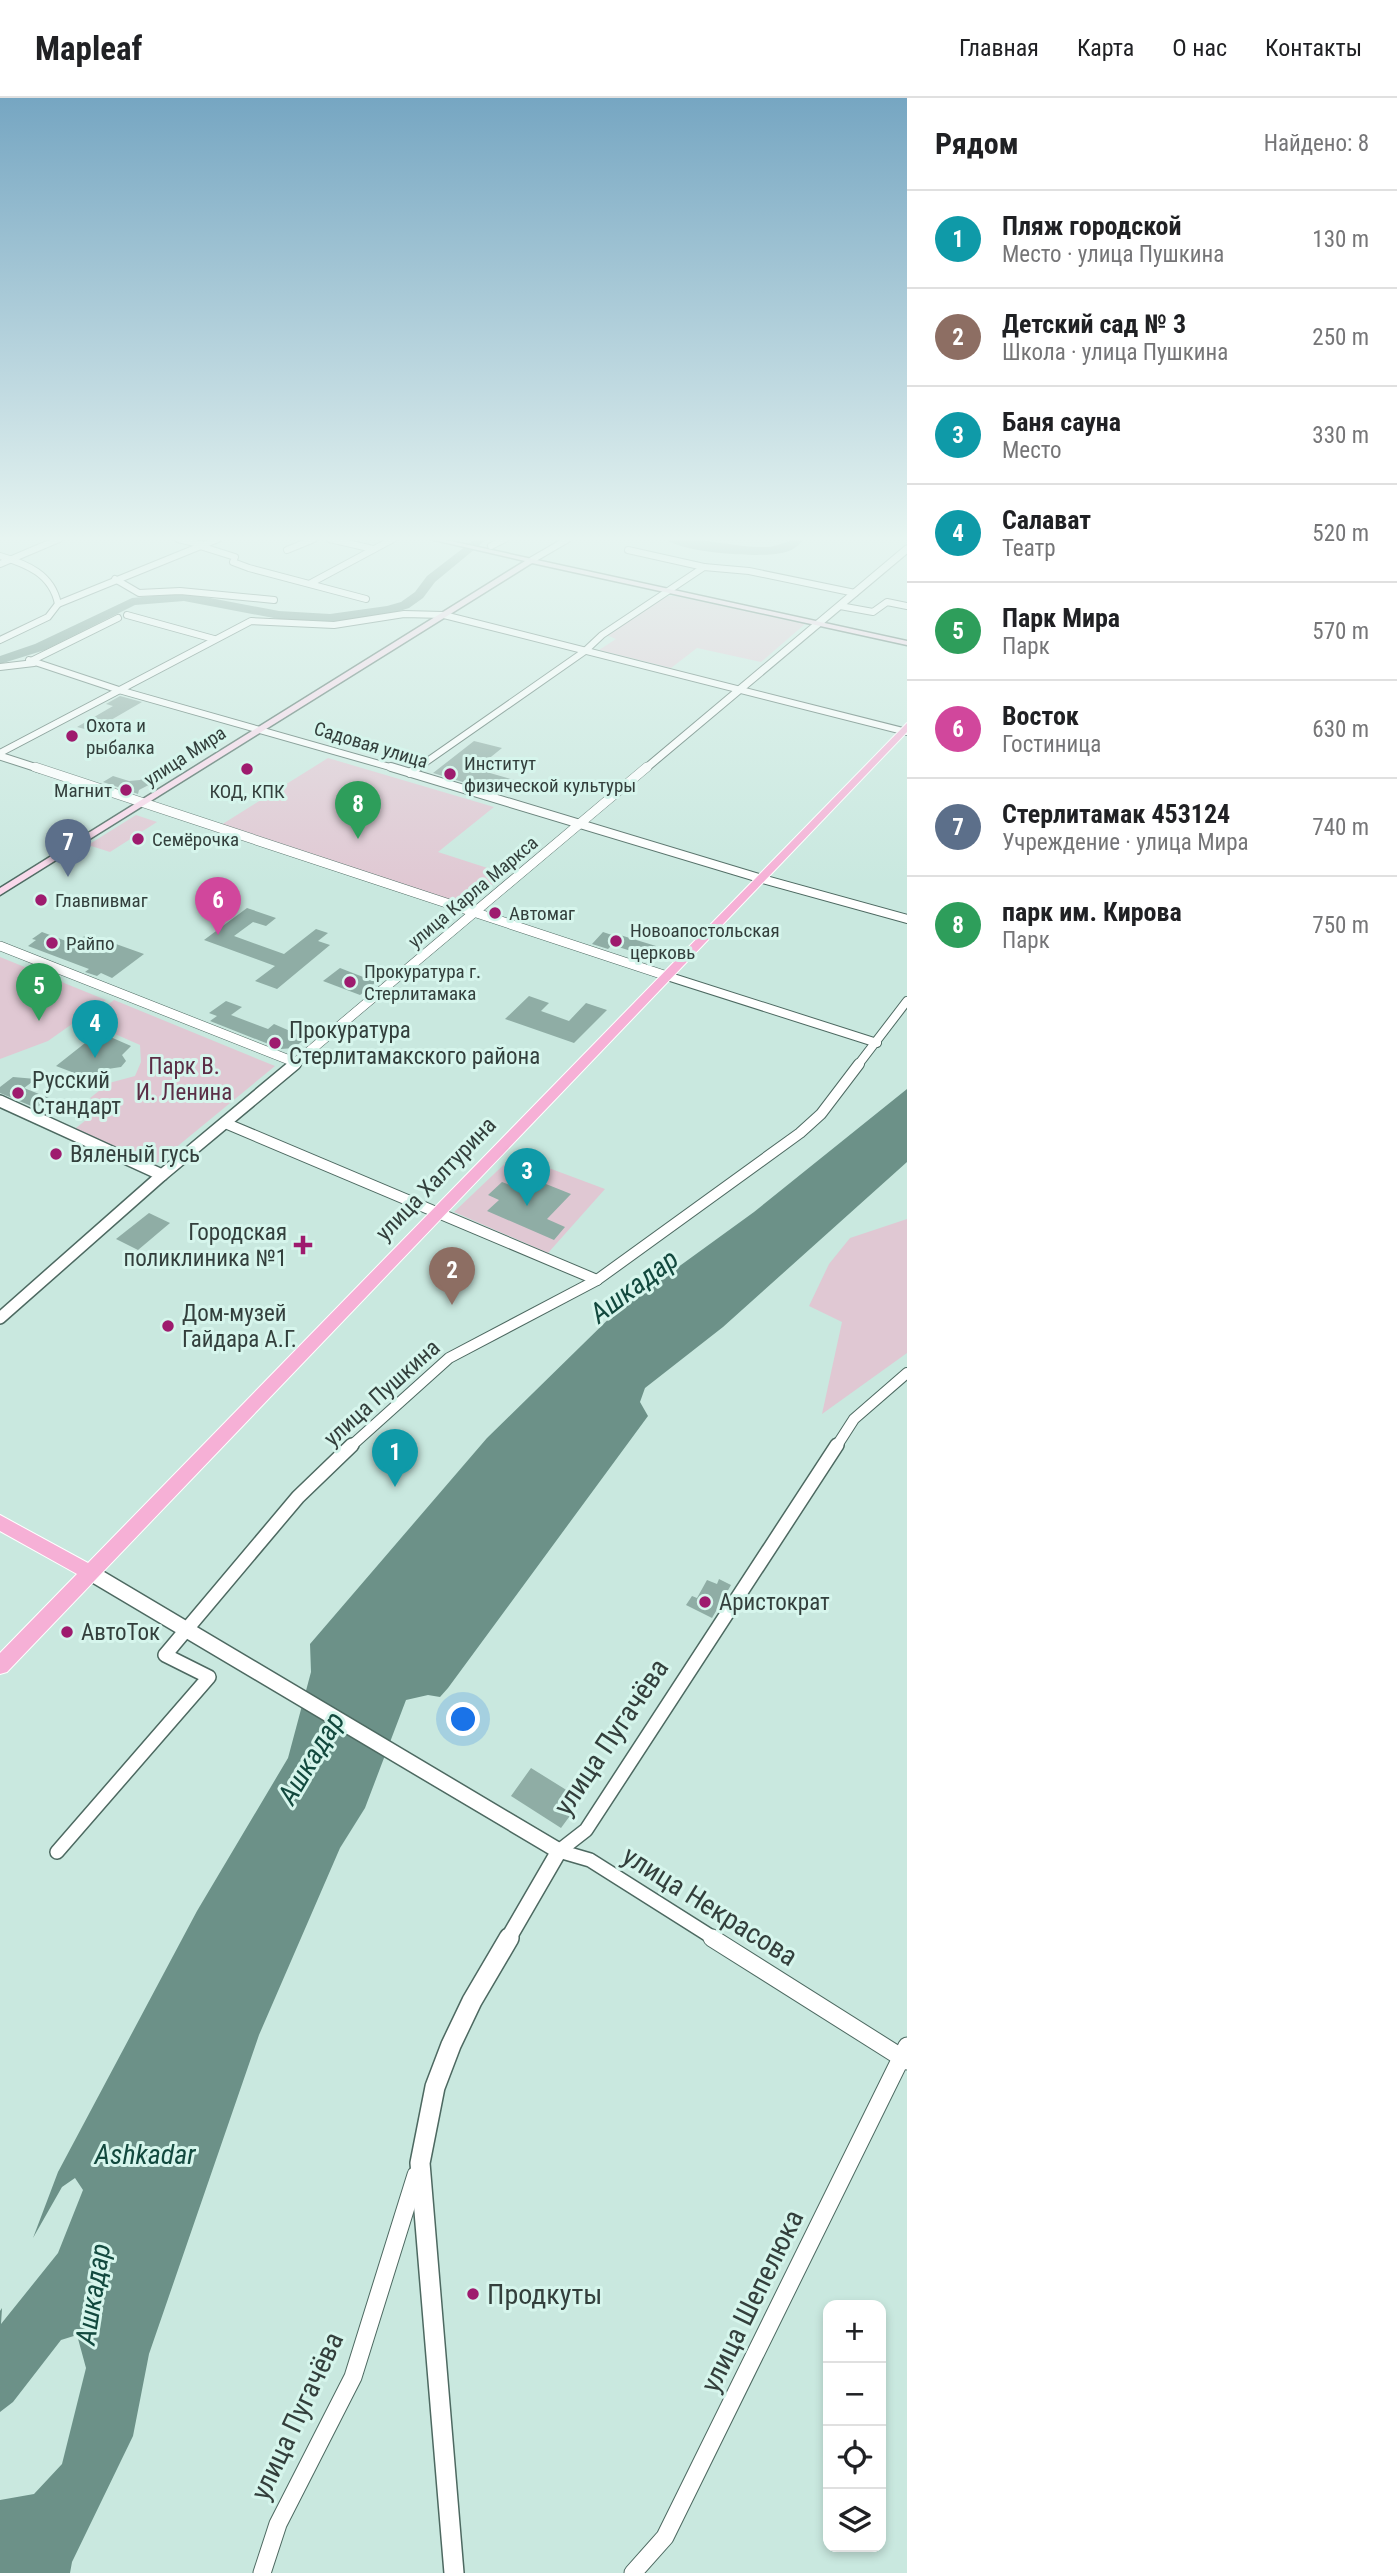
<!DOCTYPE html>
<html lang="ru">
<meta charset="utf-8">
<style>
:root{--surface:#fff;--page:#f2f2f2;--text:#202124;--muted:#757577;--line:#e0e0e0;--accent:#d93025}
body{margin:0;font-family:"Roboto Condensed",sans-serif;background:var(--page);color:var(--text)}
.controls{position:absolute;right:21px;bottom:21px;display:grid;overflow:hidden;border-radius:14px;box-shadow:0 4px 10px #0003}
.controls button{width:63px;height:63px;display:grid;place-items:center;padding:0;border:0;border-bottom:2px solid var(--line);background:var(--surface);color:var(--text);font:35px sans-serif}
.you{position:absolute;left:464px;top:1622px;width:24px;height:24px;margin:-18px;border:5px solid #fff;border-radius:50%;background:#1a73e8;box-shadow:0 0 0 10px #1a73e833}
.badge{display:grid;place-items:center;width:46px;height:46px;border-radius:50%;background:var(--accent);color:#fff;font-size:23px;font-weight:700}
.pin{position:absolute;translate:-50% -58px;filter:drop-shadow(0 2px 4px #0008)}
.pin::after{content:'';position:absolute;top:37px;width:24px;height:21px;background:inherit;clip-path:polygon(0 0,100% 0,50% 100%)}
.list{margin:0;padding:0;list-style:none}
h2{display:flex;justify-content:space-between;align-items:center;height:91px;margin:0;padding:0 28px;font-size:30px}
h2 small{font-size:23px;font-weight:400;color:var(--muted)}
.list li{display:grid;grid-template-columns:46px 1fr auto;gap:21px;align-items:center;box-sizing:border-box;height:98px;padding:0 28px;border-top:2px solid var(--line)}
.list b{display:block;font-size:26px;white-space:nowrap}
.list p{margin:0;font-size:23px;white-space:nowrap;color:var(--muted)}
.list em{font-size:23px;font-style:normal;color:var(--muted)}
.icon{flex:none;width:38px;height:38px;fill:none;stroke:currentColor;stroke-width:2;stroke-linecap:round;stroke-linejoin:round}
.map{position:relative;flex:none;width:907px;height:2475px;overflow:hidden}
header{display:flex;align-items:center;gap:42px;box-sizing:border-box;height:98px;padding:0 35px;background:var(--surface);border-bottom:2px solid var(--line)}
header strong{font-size:33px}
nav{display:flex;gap:38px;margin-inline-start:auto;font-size:24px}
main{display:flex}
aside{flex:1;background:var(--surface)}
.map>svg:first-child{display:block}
.green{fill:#e0c8d3}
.water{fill:#6c9188}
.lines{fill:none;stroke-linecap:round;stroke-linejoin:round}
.river{fill:#6c9188;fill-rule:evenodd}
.building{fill:#8fada5}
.minor-far4-casing{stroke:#4d6961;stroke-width:8}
.minor-far3-casing{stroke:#4d6961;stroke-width:10}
.minor-far2-casing{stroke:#4d6961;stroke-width:12}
.minor-far1-casing{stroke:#4d6961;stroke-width:16}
.minor-casing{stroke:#4d6961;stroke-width:19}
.tertiary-far4-casing{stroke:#4d6961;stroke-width:9}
.tertiary-far3-casing{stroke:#4d6961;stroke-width:10}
.tertiary-far2-casing{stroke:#4d6961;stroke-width:14}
.tertiary-far1-casing{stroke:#4d6961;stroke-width:18}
.tertiary-casing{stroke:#4d6961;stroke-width:22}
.secondary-casing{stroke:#4d6961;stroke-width:3}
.primary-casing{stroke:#fff;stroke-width:2}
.minor-far4{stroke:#fff;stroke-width:6}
.minor-far3{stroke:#fff;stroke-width:8}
.minor-far2{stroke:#fff;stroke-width:10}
.minor-far1{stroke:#fff;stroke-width:13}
.minor{stroke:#fff;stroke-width:17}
.tertiary-far4{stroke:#fff;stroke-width:7}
.tertiary-far3{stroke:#fff;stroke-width:9}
.tertiary-far2{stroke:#fff;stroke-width:11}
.tertiary-far1{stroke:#fff;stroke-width:15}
.tertiary{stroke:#fff;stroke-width:19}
.secondary{fill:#fad8eb;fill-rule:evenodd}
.primary{fill:#f6b0d6;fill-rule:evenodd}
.poi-dot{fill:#9e1b6e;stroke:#d6f5ec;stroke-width:2.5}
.labels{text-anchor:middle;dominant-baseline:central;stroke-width:6;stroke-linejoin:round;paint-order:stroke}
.far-poi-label{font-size:19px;fill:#333f3c;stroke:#d6f5ec;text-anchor:start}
.far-street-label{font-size:19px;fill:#333f3c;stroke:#d6f5ec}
.poi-label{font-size:23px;fill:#333f3c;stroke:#d6f5ec;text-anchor:start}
.park-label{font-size:23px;fill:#5b2e46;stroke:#d6f5ec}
.street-label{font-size:23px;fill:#333f3c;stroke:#d6f5ec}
.near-water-label{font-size:28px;font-style:italic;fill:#12493e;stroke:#d6f5ec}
.near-street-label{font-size:28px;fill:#333f3c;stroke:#d6f5ec}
.near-poi-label{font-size:28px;fill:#333f3c;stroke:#d6f5ec;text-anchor:start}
</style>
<header>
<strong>Mapleaf</strong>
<nav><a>Главная</a><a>Карта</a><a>О нас</a><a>Контакты</a></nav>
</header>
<main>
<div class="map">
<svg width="907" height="2475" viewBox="0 0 907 2475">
<rect width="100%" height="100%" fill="#c9e8df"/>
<g class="green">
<polygon points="661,498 676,498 805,526 761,564 697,550 671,570 599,552 616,541 606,537"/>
<polygon points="328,660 494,709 438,754 506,776 467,808 221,727"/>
<polygon points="136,717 157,724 110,754 88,747"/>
<polygon points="0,859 106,902 48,943 0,961"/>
<polygon points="114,902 275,968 151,1070 71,1034 101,1010 102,1006 90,1000 109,985 135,978 141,964 140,947 99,929 95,916"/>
<polygon points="514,1057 605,1091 548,1155 454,1114"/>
<polygon points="907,1121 907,1255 822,1316 842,1224 809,1208 829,1166 850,1140"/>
</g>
<polygon class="water" points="907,991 907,1064 723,1229 645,1290 640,1304 648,1318 448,1590 440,1599 428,1597 406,1602 365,1710 340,1750 259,1937 149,2256 133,2338 72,2464 70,2475 0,2475 0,2402 34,2396 62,2366 86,2270 77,2237 61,2242 13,2304 0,2314 0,2213 2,2210 1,2226 58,2155 83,2092 75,2080 62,2089 33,2140 58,2074 197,1813 288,1660 311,1574 310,1546 487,1340 630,1200 652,1188 754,1114"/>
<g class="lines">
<g class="river">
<polygon points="475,441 487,441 435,484 423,500 409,510 393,515 330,524 279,521 184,503 135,507 45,552 0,566 0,558 35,546 132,500 184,495 279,513 330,516 387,508 401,504 415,494 427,478"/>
<path d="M665 441C697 438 731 449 763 449 779 450 789 440 804 441 799 447 794 452 786 454 763 461 684 455 665 441Z"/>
</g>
</g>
<g class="building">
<polygon points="120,598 142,604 92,633 77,629 113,608 106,606"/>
<polygon points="474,643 502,650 476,671 518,683 502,696 433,675"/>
<polygon points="153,674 166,678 139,692 138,696 103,684 113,678 129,683 140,682"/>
<polygon points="247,810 276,820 266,828 253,824 234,838 284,856 316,831 328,835 318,843 330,847 277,891 255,883 275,868 204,842"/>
<polygon points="42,834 66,843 71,839 78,842 88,836 144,856 112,880 101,875 97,878 85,874 89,871 28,848 36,842 32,841"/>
<polygon points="603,834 618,839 620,837 656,848 647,858 612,847 608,851 592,846"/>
<polygon points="340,870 376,884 360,897 323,883"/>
<polygon points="529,898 549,905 541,913 569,923 586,905 607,912 574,945 505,921"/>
<polygon points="226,903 242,909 231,917 268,931 274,926 306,940 294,950 281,951 210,923 217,918 209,915"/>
<polygon points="99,934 131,948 122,957 126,963 121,969 101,972 90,981 56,968"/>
<polygon points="13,979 36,981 24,990 49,1000 36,1010 0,995 0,989"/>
<polygon points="521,1076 571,1096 547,1121 565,1129 554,1142 487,1113 499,1102 488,1097 502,1084 510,1087"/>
<polygon points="149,1115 170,1125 138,1152 116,1141"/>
<polygon points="719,1481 731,1487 712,1520 686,1507 692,1498 697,1500 707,1482 717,1486"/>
<polygon points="531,1670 568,1693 558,1706 572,1715 561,1730 511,1698"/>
</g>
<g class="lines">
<g class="minor-far4-casing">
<g id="minor-far4">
<polyline points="178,441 204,447"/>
<polyline points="330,441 373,451"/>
<polyline points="200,448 235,459 233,464 249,470 366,501"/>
<polyline points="491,448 505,441"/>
<polyline points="287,452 314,441"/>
<polyline points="628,452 704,469"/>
<path d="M0 458C27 466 52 476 58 506"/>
<polyline points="532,462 568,441"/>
<polyline points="0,466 59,441"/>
<polyline points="115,481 139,495 180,493 274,502"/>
<polyline points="311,485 393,441"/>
<polyline points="840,508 873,514 887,504 907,508"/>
<polyline points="127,517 214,541"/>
<polyline points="0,542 48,519 58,506 218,441"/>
<polyline points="29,562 119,592 397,671"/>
<polyline points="31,563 118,520"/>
<polyline points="0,569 34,565"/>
<polyline points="0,655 251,523 334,527 404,516 444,517 907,634"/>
<polyline points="416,671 585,553 602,537 704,469 749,473 855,495"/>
</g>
</g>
<g class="minor-far3-casing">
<g id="minor-far3">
<polyline points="391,669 759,780 907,821"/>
<polyline points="410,675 418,669"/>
<polyline points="664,877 877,945"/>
<polyline points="858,967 907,903"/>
</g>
</g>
<g class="minor-far2-casing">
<g id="minor-far2">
<polyline points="225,1025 597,1182"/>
<polyline points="350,1349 449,1260 597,1182 800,1035 821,1016 859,966"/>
<polyline points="836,1349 854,1321 907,1275"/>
</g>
</g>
<g class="minor-far1-casing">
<g id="minor-far1">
<polyline points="559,1753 586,1732 837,1347"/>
<polyline points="559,1753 590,1762 715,1841"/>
<polyline points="57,1754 209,1579 165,1557 298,1399 352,1347"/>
</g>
</g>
<g class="minor-casing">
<g id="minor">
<polyline points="712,1840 907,1963"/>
<polyline points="262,2475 278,2426 353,2279 416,2077"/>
<polyline points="633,2475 665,2439 907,1948"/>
</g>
</g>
<g class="tertiary-far4-casing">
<g id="tertiary-far4">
<polyline points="0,658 40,671"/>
<polyline points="645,671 907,451"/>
</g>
</g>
<g class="tertiary-far3-casing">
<g id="tertiary-far3">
<polyline points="35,669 664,877"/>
<polyline points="0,848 297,965"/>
<polyline points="293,967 647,669"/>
</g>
</g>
<g class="tertiary-far2-casing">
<g id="tertiary-far2">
<polyline points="0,1003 162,1077"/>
<polyline points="0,1220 162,1077 295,966"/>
</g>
</g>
<g class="tertiary-far1-casing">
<polyline id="tertiary-far1" points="91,1475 559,1753 508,1841"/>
</g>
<g class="tertiary-casing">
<polyline id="tertiary" points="454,2475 420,2065 435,1989 451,1947 472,1903 509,1840"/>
</g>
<g class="secondary-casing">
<polygon id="secondary" points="430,441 441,441 907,543 907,547 532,465 0,797 0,790 525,463"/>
</g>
<g class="primary-casing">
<polygon id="primary" points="907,625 907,634 7,1574 0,1576 0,1555 77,1476 0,1433 0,1417 88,1465"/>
</g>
<use href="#minor-far4" class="minor-far4"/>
<use href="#minor-far3" class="minor-far3"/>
<use href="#minor-far2" class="minor-far2"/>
<use href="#minor-far1" class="minor-far1"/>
<use href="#minor" class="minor"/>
<use href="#tertiary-far4" class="tertiary-far4"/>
<use href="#tertiary-far3" class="tertiary-far3"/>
<use href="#tertiary-far2" class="tertiary-far2"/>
<use href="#tertiary-far1" class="tertiary-far1"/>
<use href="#tertiary" class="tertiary"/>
<use href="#secondary" class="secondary"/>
<use href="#primary" class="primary"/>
</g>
<linearGradient id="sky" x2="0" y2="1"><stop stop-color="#76a6c2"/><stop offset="0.56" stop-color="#e7f5f1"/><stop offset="1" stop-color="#e7f5f1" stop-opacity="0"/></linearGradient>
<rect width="907" height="787" fill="url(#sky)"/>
<g class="poi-dot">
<circle cx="72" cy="638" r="7"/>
<circle cx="247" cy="671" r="7"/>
<circle cx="450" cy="676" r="7"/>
<circle cx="126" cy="692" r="7"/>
<circle cx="138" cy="741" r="7"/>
<circle cx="41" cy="802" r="7"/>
<circle cx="495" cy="815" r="7"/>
<circle cx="616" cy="843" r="7"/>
<circle cx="52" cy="845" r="7"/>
<circle cx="350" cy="884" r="7"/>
<circle cx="275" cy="945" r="7"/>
<circle cx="18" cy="995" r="7"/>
<circle cx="56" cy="1056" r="7"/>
<path d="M299.5 1136.5h7v7h7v7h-7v7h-7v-7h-7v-7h7z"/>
<circle cx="168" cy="1228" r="7"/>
<circle cx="705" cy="1504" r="7"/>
<circle cx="67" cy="1534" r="7"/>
<circle cx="473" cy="2196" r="7"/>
</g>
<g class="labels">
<g class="far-poi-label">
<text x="86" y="627">Охота и<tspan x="86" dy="22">рыбалка</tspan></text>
<text x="464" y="665">Институт<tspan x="464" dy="22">физической культуры</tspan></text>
<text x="112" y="692" text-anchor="end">Магнит</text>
<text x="247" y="693" text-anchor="middle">КОД, КПК</text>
<text x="152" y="741">Семёрочка</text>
<text x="55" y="802">Главпивмаг</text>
<text x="509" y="815">Автомаг</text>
<text x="630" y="832">Новоапостольская<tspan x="630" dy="22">церковь</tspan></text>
<text x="66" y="845">Райпо</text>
<text x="364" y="873">Прокуратура г.<tspan x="364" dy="22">Стерлитамака</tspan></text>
</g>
<g class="far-street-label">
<text transform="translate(371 647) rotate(17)">Садовая улица</text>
<text transform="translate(185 658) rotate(-33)">улица Мира</text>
<text transform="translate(473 794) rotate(-40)">улица Карла Маркса</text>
</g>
<g class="poi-label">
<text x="289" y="932">Прокуратура<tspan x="289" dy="26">Стерлитамакского района</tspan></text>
<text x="32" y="982">Русский<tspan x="32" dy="26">Стандарт</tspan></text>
<text x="70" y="1056">Вяленый гусь</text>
<text x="287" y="1134" text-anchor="end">Городская<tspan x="287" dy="26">поликлиника №1</tspan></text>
<text x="182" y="1215">Дом-музей<tspan x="182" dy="26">Гайдара А.Г.</tspan></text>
<text x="719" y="1504">Аристократ</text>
<text x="81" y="1534">АвтоТок</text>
</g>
<g class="park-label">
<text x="184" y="968">Парк В.<tspan x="184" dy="26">И. Ленина</tspan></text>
</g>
<g class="street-label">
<text transform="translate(436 1081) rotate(-46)">улица Халтурина</text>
<text transform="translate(382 1295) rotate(-42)">улица Пушкина</text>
</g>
<g class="near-water-label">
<text transform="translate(634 1188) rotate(-37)">Ашкадар</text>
<text transform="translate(311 1660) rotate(-59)">Ашкадар</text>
<text x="145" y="2056">Ashkadar</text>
<text transform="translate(93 2196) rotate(-81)">Ашкадар</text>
</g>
<g class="near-street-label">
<text transform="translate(611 1639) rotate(-56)">улица Пугачёва</text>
<text transform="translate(710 1808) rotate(32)">улица Некрасова</text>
<text transform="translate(752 2203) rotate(-64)">улица Шепелюка</text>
<text transform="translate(297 2318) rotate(-65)">улица Пугачёва</text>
</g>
<g class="near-poi-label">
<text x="487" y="2196">Продкуты</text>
</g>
</g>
</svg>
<div class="controls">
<button>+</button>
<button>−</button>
<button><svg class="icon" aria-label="locate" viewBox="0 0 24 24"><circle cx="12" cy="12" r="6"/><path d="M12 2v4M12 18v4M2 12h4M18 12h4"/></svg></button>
<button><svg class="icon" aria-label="layers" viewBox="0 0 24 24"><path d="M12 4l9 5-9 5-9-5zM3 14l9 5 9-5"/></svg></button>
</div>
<div class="you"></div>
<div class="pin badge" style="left:395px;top:1389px;background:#0f9aa8">1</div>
<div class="pin badge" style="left:452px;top:1207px;background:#8d6e63">2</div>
<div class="pin badge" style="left:527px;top:1108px;background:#0f9aa8">3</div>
<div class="pin badge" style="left:95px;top:960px;background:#0f9aa8">4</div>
<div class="pin badge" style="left:39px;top:923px;background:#2e9e5b">5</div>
<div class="pin badge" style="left:218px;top:837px;background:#d1479c">6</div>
<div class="pin badge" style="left:68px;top:779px;background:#5c6f8a">7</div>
<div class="pin badge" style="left:358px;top:741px;background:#2e9e5b">8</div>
</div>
<aside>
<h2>Рядом<small>Найдено: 8</small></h2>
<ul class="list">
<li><span class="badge" style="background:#0f9aa8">1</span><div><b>Пляж городской</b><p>Место · улица Пушкина</p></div><em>130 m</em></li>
<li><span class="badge" style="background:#8d6e63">2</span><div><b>Детский сад № 3</b><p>Школа · улица Пушкина</p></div><em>250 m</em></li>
<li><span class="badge" style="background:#0f9aa8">3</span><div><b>Баня сауна</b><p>Место</p></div><em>330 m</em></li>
<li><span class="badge" style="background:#0f9aa8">4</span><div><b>Салават</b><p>Театр</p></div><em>520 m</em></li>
<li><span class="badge" style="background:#2e9e5b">5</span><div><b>Парк Мира</b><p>Парк</p></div><em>570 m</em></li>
<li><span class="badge" style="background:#d1479c">6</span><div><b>Восток</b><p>Гостиница</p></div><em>630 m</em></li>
<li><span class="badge" style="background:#5c6f8a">7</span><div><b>Стерлитамак 453124</b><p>Учреждение · улица Мира</p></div><em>740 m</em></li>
<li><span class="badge" style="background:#2e9e5b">8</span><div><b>парк им. Кирова</b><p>Парк</p></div><em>750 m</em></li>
</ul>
</aside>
</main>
